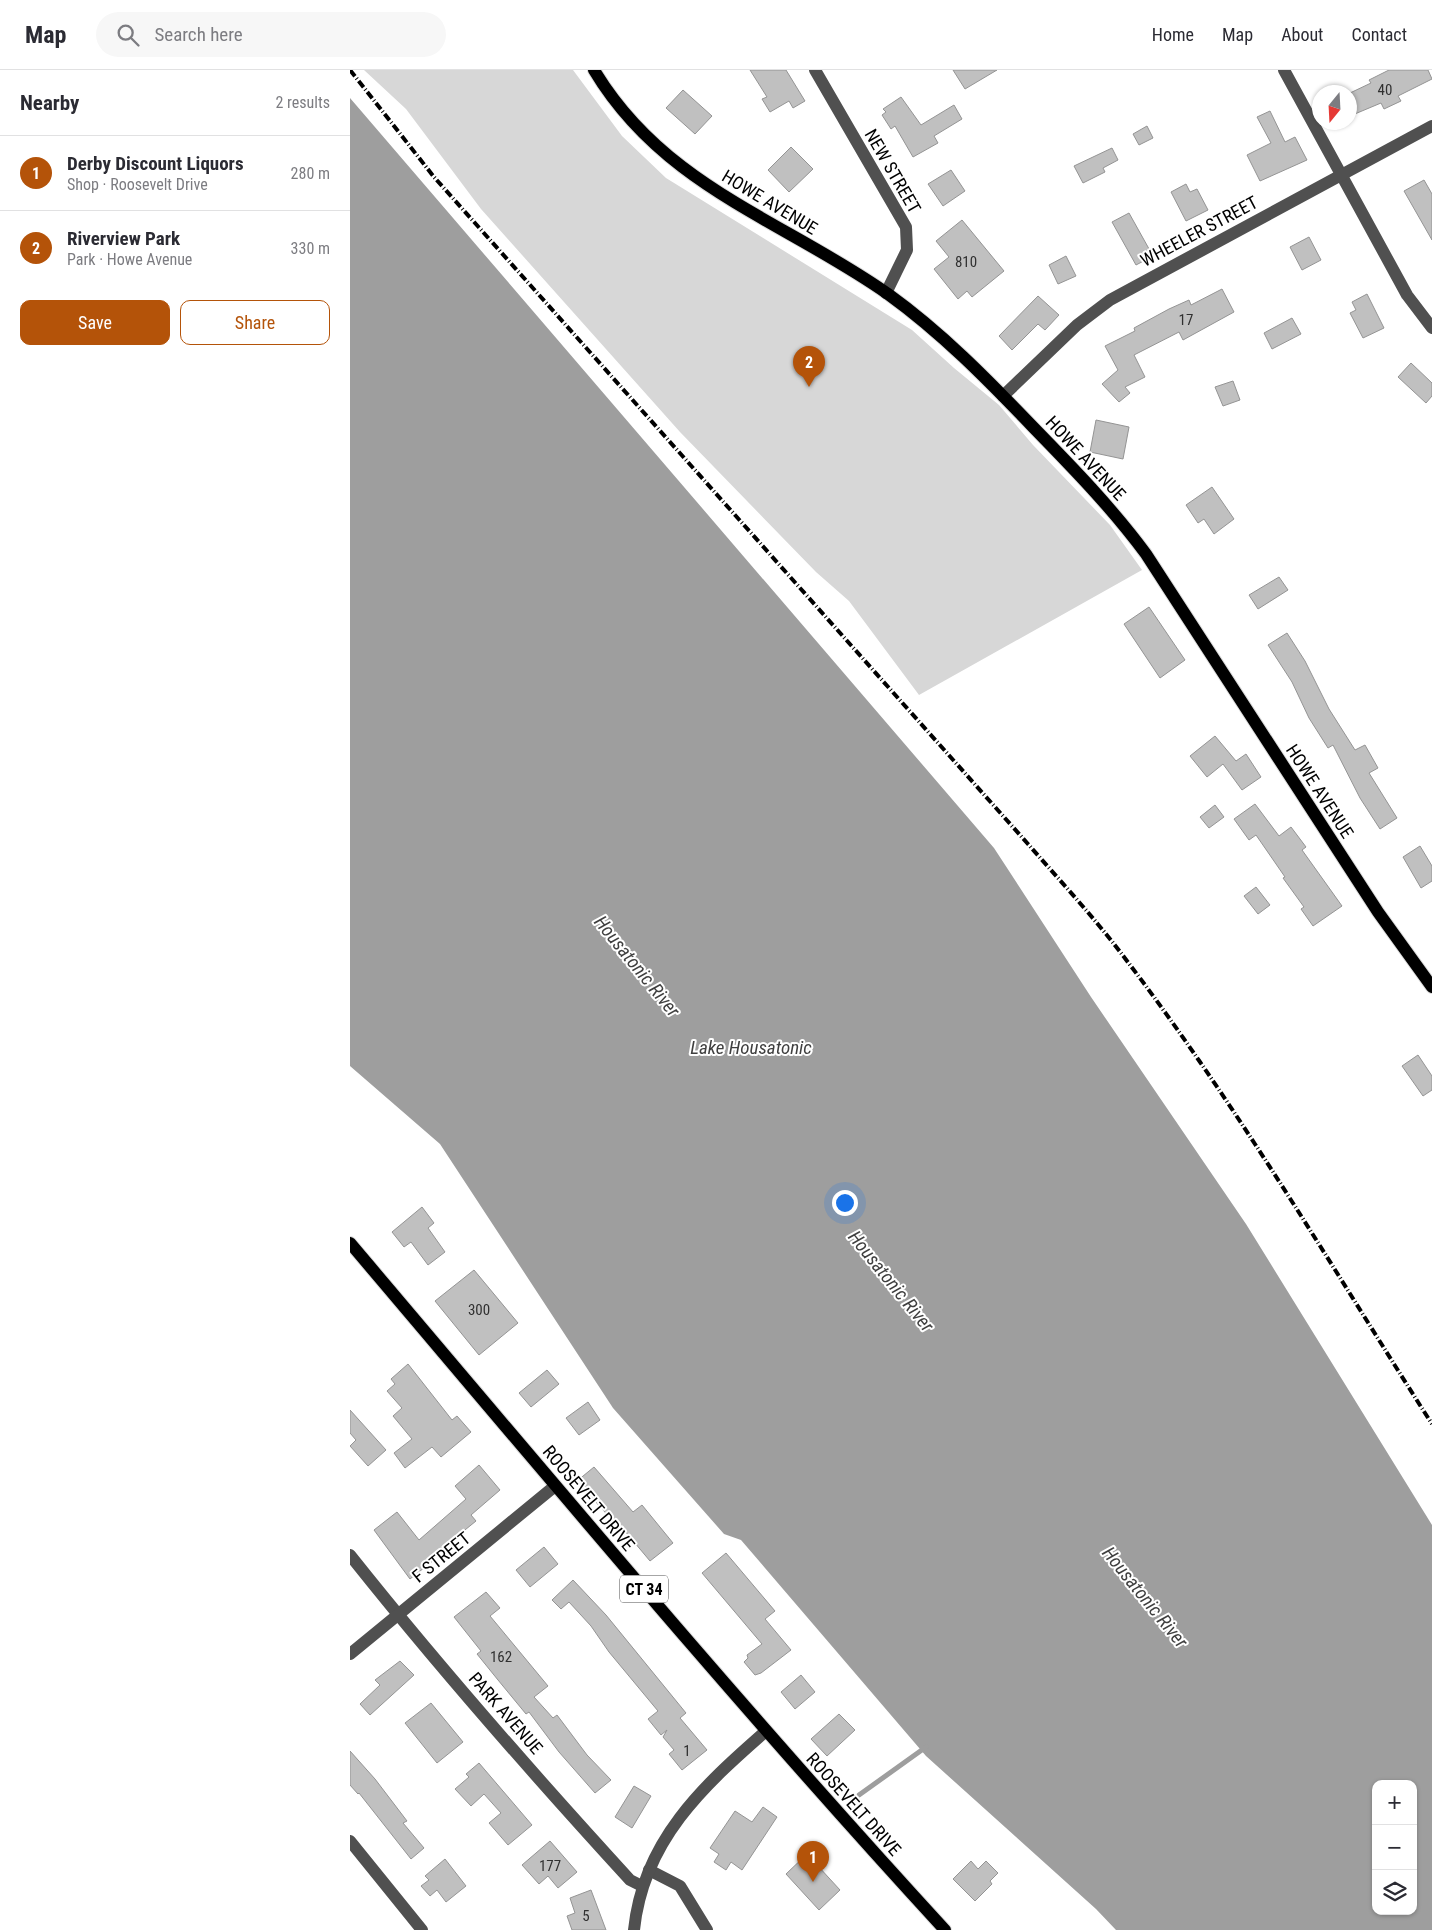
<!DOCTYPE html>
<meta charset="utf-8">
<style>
:root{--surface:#fff;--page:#f7f7f7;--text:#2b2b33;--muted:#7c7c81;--line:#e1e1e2;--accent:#b45309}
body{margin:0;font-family:"Roboto Condensed",sans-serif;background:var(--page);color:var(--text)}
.controls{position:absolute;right:15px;bottom:15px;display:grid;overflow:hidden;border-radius:10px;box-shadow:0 1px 4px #0004}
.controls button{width:45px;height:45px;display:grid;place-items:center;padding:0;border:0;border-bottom:1px solid var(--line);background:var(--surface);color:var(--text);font:25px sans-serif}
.compass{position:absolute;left:962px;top:15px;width:45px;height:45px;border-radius:50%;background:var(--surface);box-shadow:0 1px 4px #0004;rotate:198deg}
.you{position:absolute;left:494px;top:1132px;width:18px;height:18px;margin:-12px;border:4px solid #fff;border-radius:50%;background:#1a73e8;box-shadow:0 0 0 8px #1a73e833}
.badge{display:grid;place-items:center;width:32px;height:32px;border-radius:50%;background:var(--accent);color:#fff;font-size:16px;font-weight:700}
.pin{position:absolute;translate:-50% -41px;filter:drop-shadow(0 1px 2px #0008)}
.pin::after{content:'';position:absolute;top:26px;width:18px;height:15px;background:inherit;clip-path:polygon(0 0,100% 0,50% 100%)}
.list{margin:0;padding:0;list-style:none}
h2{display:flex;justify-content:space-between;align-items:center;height:65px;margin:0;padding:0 20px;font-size:21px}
h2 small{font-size:16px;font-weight:400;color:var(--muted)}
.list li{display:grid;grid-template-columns:32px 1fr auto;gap:15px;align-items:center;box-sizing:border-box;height:75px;padding:0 20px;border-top:1px solid var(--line)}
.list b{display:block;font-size:19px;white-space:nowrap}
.list p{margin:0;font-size:16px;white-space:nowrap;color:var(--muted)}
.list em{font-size:16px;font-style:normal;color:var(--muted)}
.actions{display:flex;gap:10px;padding:15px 20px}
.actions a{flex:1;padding:11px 0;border:1px solid var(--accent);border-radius:10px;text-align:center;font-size:18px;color:var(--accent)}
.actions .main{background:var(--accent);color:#fff}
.icon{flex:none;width:28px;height:28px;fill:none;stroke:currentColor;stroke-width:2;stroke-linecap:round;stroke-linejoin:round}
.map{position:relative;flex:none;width:1082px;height:1860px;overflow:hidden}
header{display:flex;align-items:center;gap:30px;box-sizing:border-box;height:70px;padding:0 25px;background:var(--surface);border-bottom:1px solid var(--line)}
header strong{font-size:24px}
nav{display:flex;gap:28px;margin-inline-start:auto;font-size:18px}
.search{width:350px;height:45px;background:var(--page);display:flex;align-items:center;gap:12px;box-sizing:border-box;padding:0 18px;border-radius:28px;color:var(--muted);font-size:19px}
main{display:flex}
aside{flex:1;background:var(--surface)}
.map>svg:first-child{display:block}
.green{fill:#d7d7d7}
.water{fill:#9e9e9e;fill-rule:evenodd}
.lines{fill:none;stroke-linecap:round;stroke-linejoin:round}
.stream{stroke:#9e9e9e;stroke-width:5}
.building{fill:#c0c0c0;stroke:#949494}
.major-casing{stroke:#dbdbdb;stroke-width:14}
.minor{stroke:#505050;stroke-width:12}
.major{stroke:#000;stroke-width:12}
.rail{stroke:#000;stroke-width:4;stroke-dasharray:8 2.5 1 2.5;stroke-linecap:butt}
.labels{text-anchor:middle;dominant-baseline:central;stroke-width:4;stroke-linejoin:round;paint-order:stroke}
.number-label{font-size:15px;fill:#303030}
.shield{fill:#fff;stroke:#4c4c4c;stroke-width:1}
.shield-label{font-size:16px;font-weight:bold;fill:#000}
.street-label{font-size:18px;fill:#000;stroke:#fff}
.water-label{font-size:19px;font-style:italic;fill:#3f3f3f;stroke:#fff}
</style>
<header>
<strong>Map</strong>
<div class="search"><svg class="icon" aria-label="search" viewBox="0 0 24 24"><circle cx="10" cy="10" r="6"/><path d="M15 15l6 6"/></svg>Search here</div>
<nav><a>Home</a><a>Map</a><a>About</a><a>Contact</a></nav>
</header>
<main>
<aside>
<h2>Nearby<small>2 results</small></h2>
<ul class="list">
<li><span class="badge">1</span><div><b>Derby Discount Liquors</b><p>Shop · Roosevelt Drive</p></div><em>280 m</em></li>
<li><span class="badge">2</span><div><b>Riverview Park</b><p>Park · Howe Avenue</p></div><em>330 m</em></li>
</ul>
<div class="actions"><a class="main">Save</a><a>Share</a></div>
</aside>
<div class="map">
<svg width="1082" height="1860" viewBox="0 0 1082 1860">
<rect width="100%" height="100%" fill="#fff"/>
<polygon class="green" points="14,0 223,0 272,66 316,108 562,260 604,298 649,335 683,375 760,455 792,500 569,625 499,531 466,502 330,362 131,139 56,39"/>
<path class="water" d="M0 28 644 778 741 927 896 1154 1082 1455V1860H766L746 1839 576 1686 391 1470 374 1464 263 1338 90 1074 0 996ZM1026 1714H1063V1841H1026Z"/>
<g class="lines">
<polyline class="stream" points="509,1725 576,1677"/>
</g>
<g class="building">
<polygon points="400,0 436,0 455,31 443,38 439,31 420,42 412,29 417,27"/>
<polygon points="603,0 647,0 615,19"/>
<polygon points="1039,0 1078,0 1082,9 1048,26 1051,31 1034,39 1031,33 1000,46 1000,23 1021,13 1019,10"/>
<polygon points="333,20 362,46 345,64 316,38"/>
<polygon points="551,27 571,55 604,35 612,49 584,66 588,73 563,87 545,56 541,59 532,45 536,42 533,39"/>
<polygon points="920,41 935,72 945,67 957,90 910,111 897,85 921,73 907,47"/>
<polygon points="797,56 803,68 789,75 783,64"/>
<polygon points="441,77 463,99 439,122 418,100"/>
<polygon points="762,78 768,90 753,98 755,102 733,113 724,96"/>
<polygon points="601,100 615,121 593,136 578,114"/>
<polygon points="1074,110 1082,124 1082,170 1054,121"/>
<polygon points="836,114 840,122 847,119 858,140 836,151 821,122"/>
<polygon points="779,143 803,186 786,195 762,152"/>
<polygon points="612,150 654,201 622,227 617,221 608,229 584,199 599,187 586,171"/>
<polygon points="959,167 971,190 952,200 940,177"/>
<polygon points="716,186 726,206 708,214 699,195"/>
<polygon points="872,219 884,242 833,270 829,262 784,285 795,307 775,317 780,323 769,332 752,314 768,300 755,276 785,261 784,258 819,239 839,230 841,235"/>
<polygon points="1017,224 1034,258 1013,268 1000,243 1006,240 1002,232"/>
<polygon points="688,226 709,245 695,260 688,254 662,280 649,266"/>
<polygon points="942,248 951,264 922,279 914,263"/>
<polygon points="1061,293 1082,313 1082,326 1076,333 1048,307"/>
<polygon points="883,311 890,330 873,336 865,317"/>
<polygon points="746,350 779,357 773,389 740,382"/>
<polygon points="862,417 884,449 864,464 854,449 848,453 836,435"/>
<polygon points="929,507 938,520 908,539 899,525"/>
<polygon points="799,537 835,590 810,608 774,554"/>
<polygon points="937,563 955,591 979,639 1005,680 1015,675 1028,698 1019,703 1047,748 1030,759 1010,728 983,675 978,678 959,648 942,612 918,575"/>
<polygon points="865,666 886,691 896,684 911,707 892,720 873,694 857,707 840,686"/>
<polygon points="905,734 929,766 941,757 956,777 952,780 992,836 963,856 951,839 954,837 933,808 935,807 906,765 899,770 884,749"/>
<polygon points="865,735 874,747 859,758 850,747"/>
<polygon points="1070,776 1082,796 1082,811 1071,818 1053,787"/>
<polygon points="906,817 920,835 908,844 894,826"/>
<polygon points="1068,985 1082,1006 1082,1020 1073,1026 1052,996"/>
<polygon points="72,1137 84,1153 78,1158 95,1182 78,1195 61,1172 54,1177 42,1162"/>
<polygon points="124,1200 168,1253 129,1285 85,1231"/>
<polygon points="58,1294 102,1350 107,1346 121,1362 91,1387 82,1377 55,1398 44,1383 62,1369 43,1346 52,1338 37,1321 45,1314 41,1309"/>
<polygon points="197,1300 209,1314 181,1337 169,1323"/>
<polygon points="238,1332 250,1350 229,1365 216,1348"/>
<polygon points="0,1340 36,1380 18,1396 0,1376 6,1370 0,1363"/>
<polygon points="129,1395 150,1420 121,1445 126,1451 110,1464 109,1463 82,1487 84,1490 60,1509 24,1460 47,1442 69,1470 116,1429 105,1416"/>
<polygon points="244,1397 283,1442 292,1435 323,1473 300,1491 264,1448 262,1450 227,1411"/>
<polygon points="194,1477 208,1494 180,1517 166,1500"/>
<polygon points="376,1483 425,1541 415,1549 441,1580 411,1603 405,1605 394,1592 398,1588 397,1585 412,1574 352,1503"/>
<polygon points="223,1510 256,1545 336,1643 330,1648 357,1680 332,1700 319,1684 324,1680 313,1667 317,1660 311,1665 298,1649 308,1641 259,1582 241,1556 219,1532 211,1539 202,1530"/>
<polygon points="136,1522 150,1538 140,1546 198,1616 184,1627 203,1648 207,1645 237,1685 261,1710 245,1723 209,1682 179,1642 176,1644 148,1610 127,1584 131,1581 104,1547"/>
<polygon points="50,1591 64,1605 20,1645 10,1634 30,1615 25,1610"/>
<polygon points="451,1605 465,1622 445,1639 431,1622"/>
<polygon points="81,1633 113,1672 87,1693 55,1653"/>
<polygon points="489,1644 505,1660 477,1686 461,1669"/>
<polygon points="0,1681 25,1709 57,1751 53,1753 74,1778 61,1789 9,1723 8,1724 0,1715"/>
<polygon points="129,1693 182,1755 158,1775 139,1753 151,1743 134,1724 121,1736 105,1719 119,1707 116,1704"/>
<polygon points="284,1716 301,1726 282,1758 265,1747"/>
<polygon points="413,1737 427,1747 392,1800 381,1792 376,1800 364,1792 369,1784 360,1778 385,1741 402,1752"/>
<polygon points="200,1771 227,1802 208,1818 198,1806 189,1814 172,1795"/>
<polygon points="457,1784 490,1820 469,1840 436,1804"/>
<polygon points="95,1789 116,1816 96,1832 87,1820 80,1826 71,1816 79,1810 75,1806"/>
<polygon points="621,1791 628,1799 636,1791 648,1803 640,1811 642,1814 625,1831 603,1809"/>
<polygon points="241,1820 256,1860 222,1860 217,1846 225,1843 220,1828"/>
</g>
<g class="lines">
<g class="major-casing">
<g id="major">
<path d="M244 0C314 117 433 150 538 224 592 263 637 309 683 357 723 398 762 438 796 484L1028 842 1082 917"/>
<path d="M0 1173C196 1404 390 1637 595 1860"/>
</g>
</g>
<g class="minor">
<polyline points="465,0 556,157 557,180 536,223"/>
<polyline points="934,0 1057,225 1082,258"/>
<polyline points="653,326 727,255 760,230 1082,56"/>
<path d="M0 1485C89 1597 183 1704 280 1810L292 1816"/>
<polyline points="0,1584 205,1416"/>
<polyline points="0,1771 72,1860"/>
<polyline points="299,1800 330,1816 357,1860"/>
<path d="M284 1860C293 1771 353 1716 416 1661"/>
</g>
<use href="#major" class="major"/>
<path class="rail" d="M0 0 84 107 678 774C707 807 737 840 764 874 882 1026 979 1193 1082 1354"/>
</g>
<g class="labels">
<g class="number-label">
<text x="1035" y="20">40</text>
<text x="616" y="192">810</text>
<text x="836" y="250">17</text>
<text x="129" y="1240">300</text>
<text x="151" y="1587">162</text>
<text x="337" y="1681">1</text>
<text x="200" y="1796">177</text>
<text x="236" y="1846">5</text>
</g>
<rect class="shield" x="270" y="1505.5" width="48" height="27" rx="4"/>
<g class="shield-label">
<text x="294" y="1519">CT 34</text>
</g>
<g class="street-label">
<text transform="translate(543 101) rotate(60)">NEW STREET</text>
<text transform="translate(420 132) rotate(31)">HOWE AVENUE</text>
<text transform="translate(849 161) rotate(-28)">WHEELER STREET</text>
<text transform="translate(736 388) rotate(47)">HOWE AVENUE</text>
<text transform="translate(970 721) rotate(57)">HOWE AVENUE</text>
<text transform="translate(239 1428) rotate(50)">ROOSEVELT DRIVE</text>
<text transform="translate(91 1487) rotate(-39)">F STREET</text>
<text transform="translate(156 1643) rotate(49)">PARK AVENUE</text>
<text transform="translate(504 1734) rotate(48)">ROOSEVELT DRIVE</text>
</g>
<g class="water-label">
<text transform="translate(287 896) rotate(51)">Housatonic River</text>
<text x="401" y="977">Lake Housatonic</text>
<text transform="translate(541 1211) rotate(51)">Housatonic River</text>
<text transform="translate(795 1527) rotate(51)">Housatonic River</text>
</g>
</g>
</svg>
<div class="controls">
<button>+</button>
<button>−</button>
<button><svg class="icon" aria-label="layers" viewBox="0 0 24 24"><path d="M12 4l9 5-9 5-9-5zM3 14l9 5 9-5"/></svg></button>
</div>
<svg class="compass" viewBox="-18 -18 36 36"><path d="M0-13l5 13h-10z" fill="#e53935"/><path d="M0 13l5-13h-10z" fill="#7c7c81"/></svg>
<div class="you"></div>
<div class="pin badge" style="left:463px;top:1812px">1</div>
<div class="pin badge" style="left:459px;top:317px">2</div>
</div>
</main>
